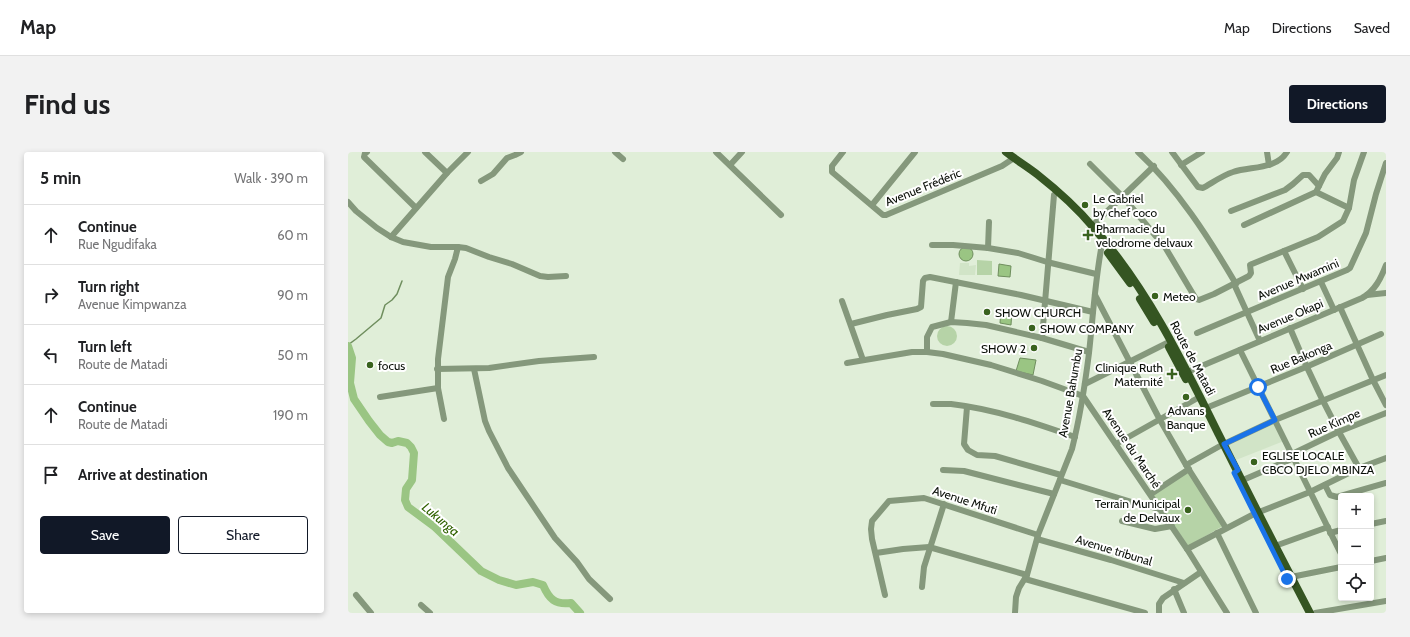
<!DOCTYPE html>
<meta charset="utf-8">
<style>
:root{--surface:#fff;--page:#f2f2f2;--text:#202124;--muted:#757577;--line:#e0e0e0;--accent:#111827}
body{margin:0;font-family:Cabin,sans-serif;background:var(--page);color:var(--text)}
.controls{position:absolute;right:12px;bottom:12px;display:grid;overflow:hidden;border-radius:4px;box-shadow:0 2px 6px #0003}
.controls button{width:36px;height:36px;display:grid;place-items:center;padding:0;border:0;border-bottom:1px solid var(--line);background:var(--surface);color:var(--text);font:20px sans-serif}
.stop{position:absolute;width:12px;height:12px;margin:-9px;border:3px solid #1a73e8;border-radius:50%;background:#fff}
.stop.end{background:#1a73e8;border-color:#fff;box-shadow:0 1px 4px #0008}
.list{margin:0;padding:0;list-style:none}
h2{display:flex;justify-content:space-between;align-items:center;height:52px;margin:0;padding:0 16px;font-size:17px}
h2 small{font-size:13px;font-weight:400;color:var(--muted)}
.list li{display:grid;grid-template-columns:26px 1fr auto;gap:12px;align-items:center;box-sizing:border-box;height:60px;padding:0 16px;border-top:1px solid var(--line)}
.list b{display:block;font-size:15px;white-space:nowrap}
.list p{margin:0;font-size:13px;white-space:nowrap;color:var(--muted)}
.list em{font-size:13px;font-style:normal;color:var(--muted)}
.actions{display:flex;gap:8px;padding:12px 16px}
.actions a{flex:1;padding:9px 0;border:1px solid var(--accent);border-radius:4px;text-align:center;font-size:14px;color:var(--accent)}
.actions .main{background:var(--accent);color:#fff}
.icon{flex:none;width:22px;height:22px;fill:none;stroke:currentColor;stroke-width:2;stroke-linecap:round;stroke-linejoin:round}
.map{position:relative;flex:none;width:1038px;height:461px;overflow:hidden;border-radius:4px}
header{display:flex;align-items:center;gap:24px;box-sizing:border-box;height:56px;padding:0 20px;background:var(--surface);border-bottom:1px solid var(--line)}
header strong{font-size:19px}
nav{display:flex;gap:22px;margin-inline-start:auto;font-size:14px}
.intro{display:flex;align-items:center;justify-content:space-between;box-sizing:border-box;height:96px;padding:0 24px}
h1{margin:0;font-size:28px}
.button{padding:10px 18px;border-radius:4px;background:var(--accent);color:#fff;font-size:14px;font-weight:700}
main{display:flex;gap:24px;padding:0 24px}
aside{flex:1;background:var(--surface);border-radius:4px;box-shadow:0 2px 6px #0003}
.map>svg:first-child{display:block}
.built{fill:#d1e4c7}
.green{fill:#b6d3a7}
.water{fill:#9ac583;stroke:#6f8e5e}
.lines{fill:none;stroke-linecap:round;stroke-linejoin:round}
.stream{stroke:#6f8e5e;stroke-width:1.5}
.river{stroke:#9ac583;stroke-width:8}
.minor{stroke:#85987c;stroke-width:6}
.major{stroke:#355522;stroke-width:8}
.route{stroke:#1a73e8;stroke-width:5}
.poi-dot{fill:#39621e;stroke:#fff;stroke-width:1.5}
.labels{text-anchor:middle;dominant-baseline:central;stroke-width:4;stroke-linejoin:round;paint-order:stroke}
.street-label{font-size:12px;fill:#0a0f08;stroke:#fff}
.poi-label{font-size:12px;fill:#0a0f08;stroke:#fff;text-anchor:start}
.water-label{font-size:13px;font-style:italic;fill:#306200;stroke:#fff}
</style>
<header>
<strong>Map</strong>
<nav><a>Map</a><a>Directions</a><a>Saved</a></nav>
</header>
<div class="intro"><h1>Find us</h1><a class="button">Directions</a></div>
<main>
<aside>
<h2>5 min<small>Walk · 390 m</small></h2>
<ul class="list">
<li><svg class="icon" aria-label="ahead" viewBox="0 0 24 24"><path d="M12 20V5M6 11l6-6 6 6"/></svg><div><b>Continue</b><p>Rue Ngudifaka</p></div><em>60 m</em></li>
<li><svg class="icon" aria-label="right" viewBox="0 0 24 24"><path d="M7 20v-9h11M14 6l5 5-5 5"/></svg><div><b>Turn right</b><p>Avenue Kimpwanza</p></div><em>90 m</em></li>
<li><svg class="icon" aria-label="left" viewBox="0 0 24 24"><path d="M17 20v-9H6M10 6l-5 5 5 5"/></svg><div><b>Turn left</b><p>Route de Matadi</p></div><em>50 m</em></li>
<li><svg class="icon" aria-label="ahead" viewBox="0 0 24 24"><path d="M12 20V5M6 11l6-6 6 6"/></svg><div><b>Continue</b><p>Route de Matadi</p></div><em>190 m</em></li>
<li><svg class="icon" aria-label="arrive" viewBox="0 0 24 24"><path d="M6 21V4h12l-3 4 3 4H6"/></svg><div><b>Arrive at destination</b></div></li>
</ul>
<div class="actions"><a class="main">Save</a><a>Share</a></div>
</aside>
<div class="map">
<svg width="1038" height="461" viewBox="0 0 1038 461">
<rect width="100%" height="100%" fill="#e0eed8"/>
<g class="built">
<polygon points="612,111 621,111 621,114 628,113 627,123 611,123"/>
<polygon points="673,193 680,194 679,195 681,196 679,203 670,201"/>
<polygon points="927,271 936,289 888,308 880,292"/>
</g>
<g class="green">
<polygon points="629,108 644,109 644,123 629,123"/>
<circle cx="599" cy="184" r="10"/>
<polygon points="840,320 875,374 840,394 805,342"/>
</g>
<g class="water">
<circle cx="618" cy="102" r="7"/>
<polygon points="651,112 663,114 662,125 650,124"/>
<polygon points="653,158 664,159 663,173 652,171"/>
<polygon points="672,206 688,208 685,223 668,219"/>
</g>
<g class="lines">
<polyline class="stream" points="0,193 8,187 33,166 37,153 44,148 49,142 54,129"/>
<path class="river" d="M0 194 4 206 2 231 6 247 21 269 32 283 40 290 44 291 50 289 59 291 63 295 66 301 64 328 58 337 57 348 60 355 87 375 133 419 151 428 168 433 185 430 195 433C201 447 207 453 223 451L232 461"/>
<g class="minor">
<polyline points="19,0 17,1 16,5 68,56"/>
<polyline points="77,0 99,21"/>
<polyline points="267,0 275,7"/>
<polyline points="368,0 433,63"/>
<polyline points="495,0 484,14 484,20 535,63 538,63 654,14 663,8"/>
<path d="M790 0C829 36 861 86 888 132"/>
<path d="M824 0 850 35 855 36C864 31 875 23 885 20 903 14 928 18 939 0"/>
<polyline points="919,0 921,13"/>
<polyline points="742,12 775,45 817,95 848,147 851,148 866,142 901,124 903,121 902,113 904,112 970,85 995,69 1001,56 1006,28 1016,0"/>
<polyline points="382,13 394,0"/>
<polyline points="833,13 854,0"/>
<polyline points="133,29 145,22 159,6 167,3 173,0"/>
<polyline points="968,40 1001,56"/>
<polyline points="0,50 8,59 29,76 43,85 55,90 83,95 110,95 118,96 141,105 164,112 192,124 200,125 218,124"/>
<polyline points="524,53 567,0"/>
<polyline points="883,59 937,38 945,32 955,23 961,23 971,34"/>
<polyline points="896,73 968,40 977,22 989,6 991,0"/>
<polyline points="744,74 806,14"/>
<polyline points="43,85 99,21 120,0"/>
<polyline points="584,93 605,93 640,96 670,101 699,110 748,122"/>
<polyline points="640,96 641,70"/>
<polyline points="936,99 955,137"/>
<polyline points="973,130 986,158"/>
<polyline points="886,132 912,189"/>
<polyline points="747,143 812,268 838,313 878,376"/>
<polyline points="1019,143 1038,141"/>
<polyline points="494,149 515,208"/>
<polyline points="992,155 1025,228 1038,253"/>
<polyline points="603,170 608,130"/>
<polyline points="503,172 539,163 569,157 573,155 575,129 577,126 582,125 673,143 745,160"/>
<path d="M942 176C962 225 985 271 1011 316"/>
<polyline points="849,181 999,118 1002,116 1018,81 1028,42 1038,11"/>
<polyline points="694,186 706,43"/>
<polyline points="892,198 993,402"/>
<polyline points="579,200 579,185 584,175 603,170 619,171 638,173 694,186 741,200"/>
<polyline points="499,211 564,200 579,200 595,202 643,213 694,229 735,244 839,397 879,461"/>
<polyline points="89,217 141,216 191,209 246,205"/>
<polyline points="126,217 137,269 141,279 160,316 207,386 229,410 241,427 262,447"/>
<path d="M837 221 1014 146C1027 139 1033 126 1038 113"/>
<polyline points="737,232 819,191"/>
<polyline points="32,245 90,236"/>
<path d="M585 252C591 252 597 252 603 252 646 257 687 271 727 285"/>
<polyline points="619,255 616,292 620,298 629,303 647,304 713,323"/>
<polyline points="858,256 958,215 1033,182"/>
<polyline points="96,267 90,236 90,207 100,125 107,107 110,95"/>
<polyline points="768,292 848,247"/>
<polyline points="876,292 927,268 1038,223"/>
<polyline points="944,302 990,280 1038,261"/>
<polyline points="838,313 872,294"/>
<polyline points="595,318 616,319 706,342"/>
<polyline points="712,328 787,351 812,357"/>
<polyline points="895,328 946,306"/>
<polyline points="977,333 982,343 989,345 1038,331"/>
<polyline points="803,342 841,317"/>
<polyline points="774,369 807,377 824,374"/>
<polyline points="1023,372 1038,369"/>
<polyline points="869,381 908,461"/>
<polyline points="982,381 993,378"/>
<polyline points="689,387 763,408 836,431"/>
<polyline points="927,394 980,375"/>
<polyline points="839,397 906,362 962,340 1011,316 1038,306"/>
<polyline points="528,401 555,397 581,395 679,423"/>
<polyline points="1023,409 1038,406"/>
<polyline points="943,425 993,415"/>
<polyline points="677,427 797,461"/>
<polyline points="574,435 576,415 596,352"/>
<polyline points="826,437 836,461"/>
<polyline points="8,443 23,461"/>
<polyline points="537,443 524,387 523,377 524,369 541,349 576,346 690,383"/>
<polyline points="73,453 82,461"/>
<path d="M667 461 668 445 671 436 679 423 690 383 724 297C732 265 737 233 741 201 745 165 747 128 754 92L756 88"/>
<polyline points="811,461 811,452 815,446 853,420"/>
<polyline points="967,461 1038,449"/>
</g>
<g class="major">
<path d="M658 0C668 8 680 15 690 23 709 38 729 56 745 75 799 136 835 210 871 283 901 343 931 402 962 461"/>
<polyline points="760,101 782,131"/>
<polyline points="792,147 806,170"/>
<polyline points="821,195 838,227"/>
</g>
</g>
<g class="lines">
<polyline class="route" points="910,235 927,268 876,292 890,318 886,321 939,427"/>
</g>
<g class="poi-dot">
<circle cx="737" cy="53" r="4"/>
<path d="M738 77h4v4h4v4h-4v4h-4v-4h-4v-4h4z"/>
<circle cx="807" cy="144" r="4"/>
<circle cx="639" cy="160" r="4"/>
<circle cx="684" cy="176" r="4"/>
<circle cx="686" cy="196" r="4"/>
<circle cx="22" cy="213" r="4"/>
<path d="M822 216h4v4h4v4h-4v4h-4v-4h-4v-4h4z"/>
<circle cx="838" cy="245" r="4"/>
<circle cx="906" cy="310" r="4"/>
<circle cx="840" cy="358" r="4"/>
</g>
<g class="labels">
<g class="street-label">
<text transform="translate(575 35) rotate(-22)">Avenue Frédéric</text>
<text transform="translate(950 127) rotate(-23)">Avenue Mwamini</text>
<text transform="translate(942 164) rotate(-23)">Avenue Okapi</text>
<text transform="translate(953 205) rotate(-23)">Rue Bakonga</text>
<text transform="translate(845 206) rotate(62)">Route de Matadi</text>
<text transform="translate(722 241) rotate(-80)">Avenue Bahumbu</text>
<text transform="translate(986 271) rotate(-24)">Rue Kimpe</text>
<text transform="translate(784 296) rotate(56)">Avenue du Marché</text>
<text transform="translate(617 348) rotate(18)">Avenue Mfuti</text>
<text transform="translate(766 398) rotate(17)">Avenue tribunal</text>
</g>
<g class="poi-label">
<text x="745" y="46">Le Gabriel<tspan x="745" dy="14">by chef coco</tspan></text>
<text x="748" y="76">Pharmacie du<tspan x="748" dy="14">velodrome delvaux</tspan></text>
<text x="815" y="144">Meteo</text>
<text x="647" y="160">SHOW CHURCH</text>
<text x="692" y="176">SHOW COMPANY</text>
<text x="678" y="196" text-anchor="end">SHOW 2</text>
<text x="30" y="213">focus</text>
<text x="815" y="215" text-anchor="end">Clinique Ruth<tspan x="815" dy="14">Maternité</tspan></text>
<text x="838" y="258" text-anchor="middle">Advans<tspan x="838" dy="14">Banque</tspan></text>
<text x="914" y="303">EGLISE LOCALE<tspan x="914" dy="14">CBCO DJELO MBINZA</tspan></text>
<text x="832" y="351" text-anchor="end">Terrain Municipal<tspan x="832" dy="14">de Delvaux</tspan></text>
</g>
<g class="water-label">
<text transform="translate(93 367) rotate(40)">Lukunga</text>
</g>
</g>
</svg>
<div class="controls">
<button>+</button>
<button>−</button>
<button><svg class="icon" aria-label="locate" viewBox="0 0 24 24"><circle cx="12" cy="12" r="6"/><path d="M12 2v4M12 18v4M2 12h4M18 12h4"/></svg></button>
</div>
<div class="stop" style="left:910px;top:235px"></div>
<div class="stop end" style="left:939px;top:427px"></div>
</div>
</main>
